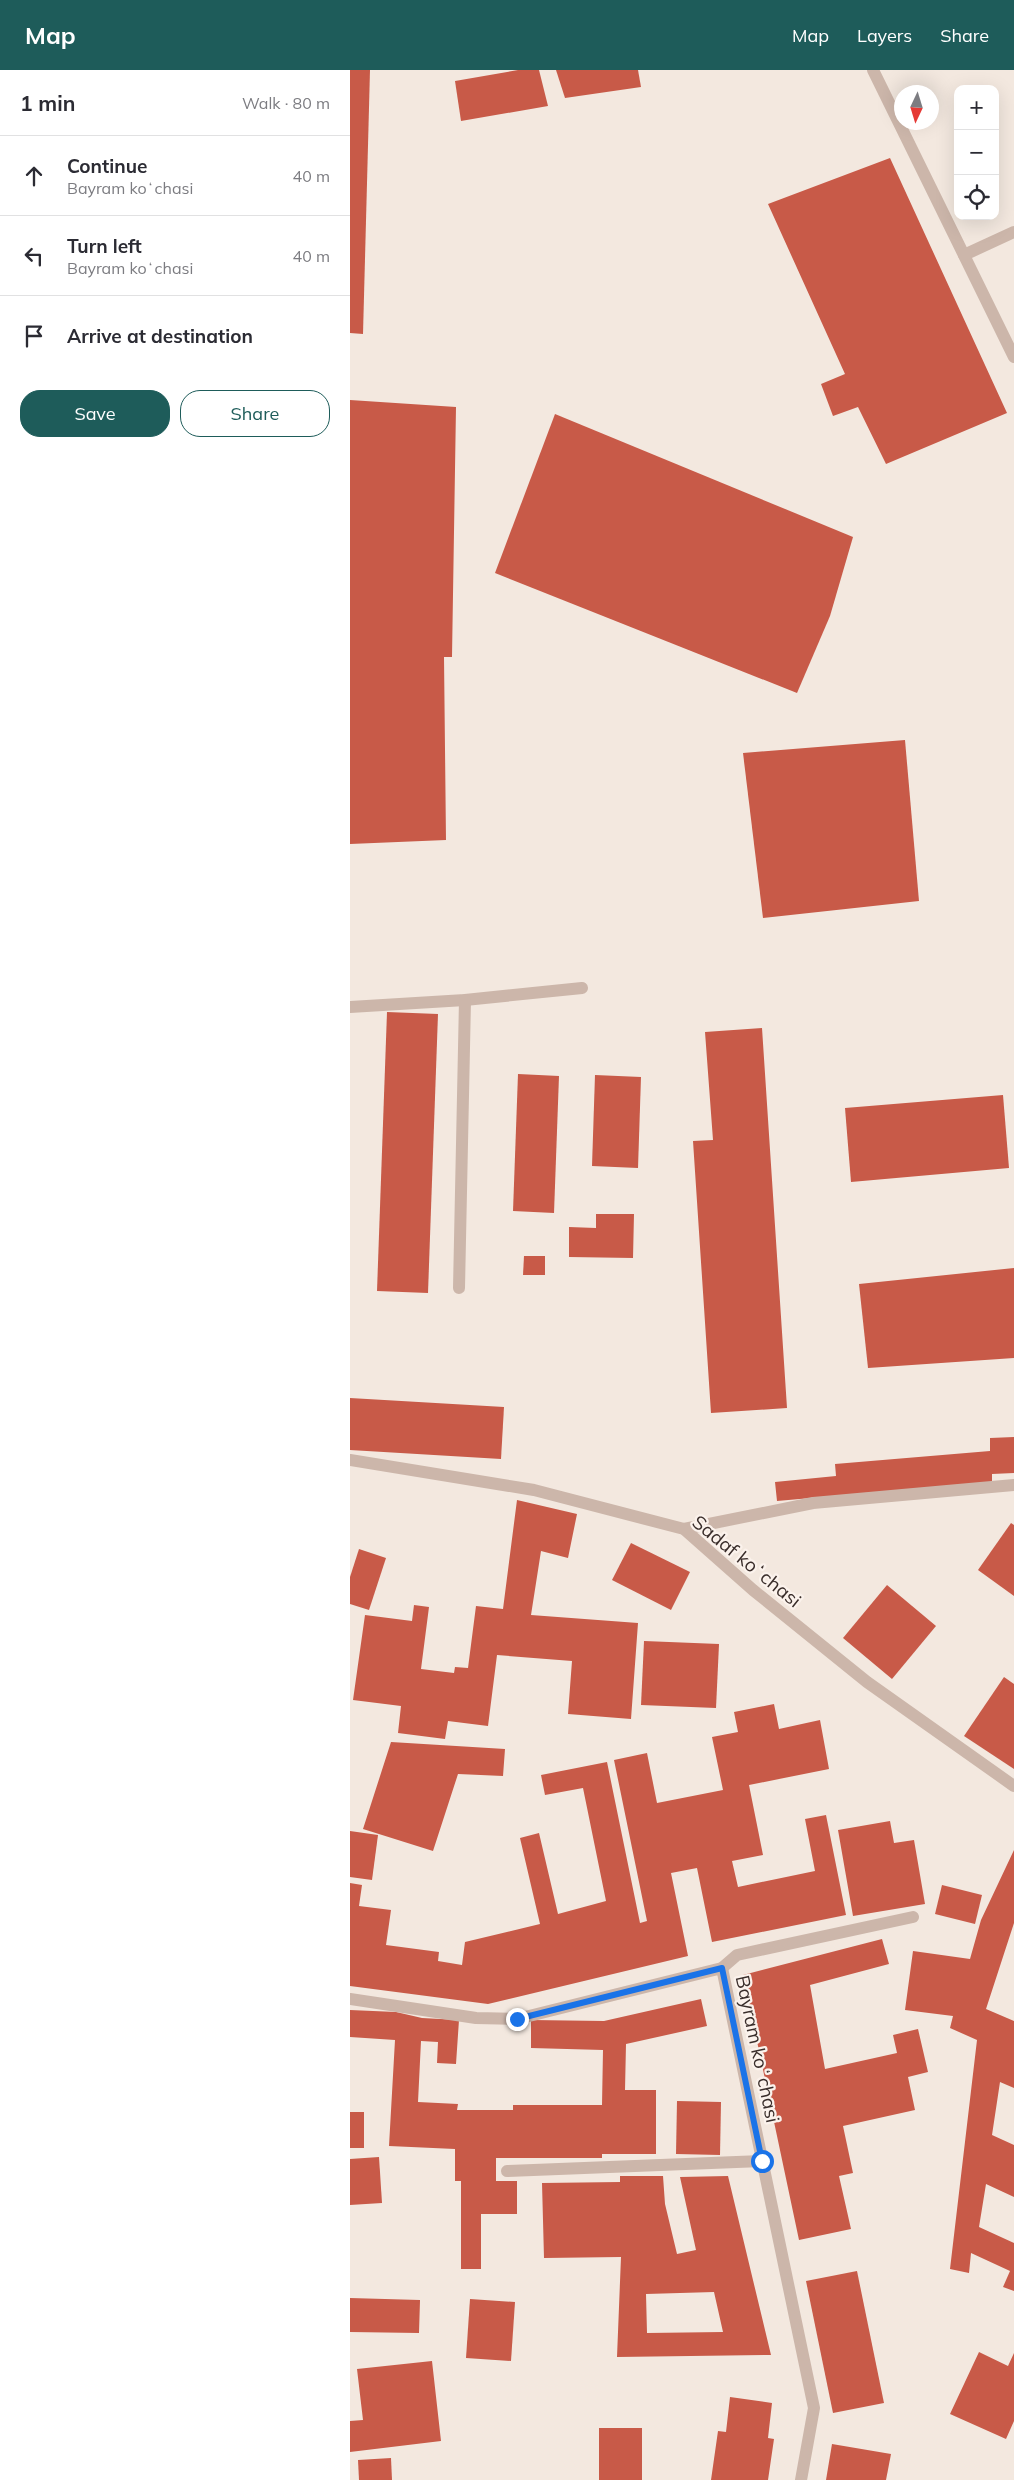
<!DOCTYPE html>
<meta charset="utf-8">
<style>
:root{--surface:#fff;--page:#f7f7f7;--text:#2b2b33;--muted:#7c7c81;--line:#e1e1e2;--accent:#1e5c5a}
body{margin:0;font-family:Mulish,sans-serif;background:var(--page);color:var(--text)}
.controls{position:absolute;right:15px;top:15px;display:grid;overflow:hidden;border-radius:10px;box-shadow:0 5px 20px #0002}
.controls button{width:45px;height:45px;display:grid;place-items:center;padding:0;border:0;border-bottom:1px solid var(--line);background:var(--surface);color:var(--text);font:25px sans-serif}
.compass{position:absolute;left:544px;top:15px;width:45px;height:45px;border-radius:50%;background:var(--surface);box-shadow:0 5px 20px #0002;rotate:184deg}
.stop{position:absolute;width:15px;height:15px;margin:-11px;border:4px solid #1a73e8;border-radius:50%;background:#fff}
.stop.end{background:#1a73e8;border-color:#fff;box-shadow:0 1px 5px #0008}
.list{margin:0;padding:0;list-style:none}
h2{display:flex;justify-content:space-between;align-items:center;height:65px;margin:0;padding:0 20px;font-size:21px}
h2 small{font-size:16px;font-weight:400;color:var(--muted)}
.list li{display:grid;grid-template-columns:32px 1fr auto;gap:15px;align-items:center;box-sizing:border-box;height:80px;padding:0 20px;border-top:1px solid var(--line)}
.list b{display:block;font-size:19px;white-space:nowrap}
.list p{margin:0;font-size:16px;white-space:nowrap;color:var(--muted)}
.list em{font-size:16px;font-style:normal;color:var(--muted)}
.actions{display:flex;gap:10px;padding:15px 20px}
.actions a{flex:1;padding:11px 0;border:1px solid var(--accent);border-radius:20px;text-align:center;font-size:18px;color:var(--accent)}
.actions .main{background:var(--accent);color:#fff}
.icon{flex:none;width:28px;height:28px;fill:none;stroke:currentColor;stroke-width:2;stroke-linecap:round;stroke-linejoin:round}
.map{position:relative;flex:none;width:664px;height:2410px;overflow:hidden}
header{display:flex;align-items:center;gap:30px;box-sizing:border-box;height:70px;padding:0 25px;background:var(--accent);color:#fff}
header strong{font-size:24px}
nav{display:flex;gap:28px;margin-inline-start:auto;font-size:18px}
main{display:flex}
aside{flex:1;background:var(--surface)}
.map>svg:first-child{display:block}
.building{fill:#c85a48;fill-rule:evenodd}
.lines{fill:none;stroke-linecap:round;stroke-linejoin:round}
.lane{stroke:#ccb6aa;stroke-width:12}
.street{stroke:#ccb6aa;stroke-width:12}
.route{stroke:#1a73e8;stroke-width:6}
.labels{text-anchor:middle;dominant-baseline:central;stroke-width:4.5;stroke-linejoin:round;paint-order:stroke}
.street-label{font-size:19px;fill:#392d2a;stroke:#fbf2ec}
</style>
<header>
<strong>Map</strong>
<nav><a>Map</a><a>Layers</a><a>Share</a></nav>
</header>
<main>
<aside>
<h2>1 min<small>Walk · 80 m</small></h2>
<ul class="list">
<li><svg class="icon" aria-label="ahead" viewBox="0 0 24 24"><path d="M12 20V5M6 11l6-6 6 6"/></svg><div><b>Continue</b><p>Bayram koʻchasi</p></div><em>40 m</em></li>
<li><svg class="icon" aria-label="left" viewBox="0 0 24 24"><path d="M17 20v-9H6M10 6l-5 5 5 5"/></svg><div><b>Turn left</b><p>Bayram koʻchasi</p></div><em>40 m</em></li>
<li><svg class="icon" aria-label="arrive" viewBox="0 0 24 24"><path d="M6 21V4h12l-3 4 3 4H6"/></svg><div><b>Arrive at destination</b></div></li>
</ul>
<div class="actions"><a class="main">Save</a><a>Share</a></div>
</aside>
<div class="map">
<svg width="664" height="2410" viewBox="0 0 664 2410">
<rect width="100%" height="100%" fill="#f3e8df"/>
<g class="building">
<polygon points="0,0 20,0 13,264 0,263"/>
<polygon points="168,0 189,0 198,36 111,51 105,11"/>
<polygon points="206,0 288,0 291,17 215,28"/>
<polygon points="540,88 657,343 536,394 508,337 483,346 471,314 495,304 418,134"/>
<polygon points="0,330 106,337 102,587 94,587 96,770 0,774"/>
<polygon points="205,344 503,467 480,546 447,623 145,503"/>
<polygon points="555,670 569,831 413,848 393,683"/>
<polygon points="37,942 88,944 78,1223 27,1221"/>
<polygon points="412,958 437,1338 361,1343 343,1071 363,1070 355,962"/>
<polygon points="168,1004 209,1006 204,1143 163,1141"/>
<polygon points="245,1005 291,1007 288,1098 242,1096"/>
<polygon points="653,1025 659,1098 501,1112 495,1038"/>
<polygon points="246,1144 284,1144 283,1188 219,1187 219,1157 246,1158"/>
<polygon points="174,1186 195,1186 195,1205 173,1205"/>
<polygon points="664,1198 664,1288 518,1298 509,1214"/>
<polygon points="0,1328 154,1337 151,1389 0,1380"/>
<polygon points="664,1367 664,1403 642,1404 642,1412 427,1431 425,1412 486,1406 485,1394 640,1381 640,1368"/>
<polygon points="167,1430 227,1444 218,1488 191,1481 181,1545 288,1553 281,1649 218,1644 222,1591 147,1585 138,1656 98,1651 95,1669 48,1663 51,1636 3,1630 15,1545 62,1551 64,1535 79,1537 71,1599 104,1603 105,1597 118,1598 126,1536 153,1539"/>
<polygon points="661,1453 664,1455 664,1526 628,1500"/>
<polygon points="281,1473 340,1502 321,1540 262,1510"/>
<polygon points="9,1479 36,1488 19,1540 0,1534 0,1507"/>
<polygon points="537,1515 586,1556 542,1609 493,1568"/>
<polygon points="294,1571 369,1574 366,1638 291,1635"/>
<polygon points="654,1607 664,1614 664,1699 614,1666"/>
<polygon points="424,1634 429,1659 470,1650 479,1699 399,1715 413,1785 382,1791 388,1817 465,1801 455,1749 476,1745 496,1845 362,1872 347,1798 321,1803 338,1886 138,1934 0,1916 0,1813 12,1815 9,1836 41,1840 36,1875 89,1882 88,1891 112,1895 115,1872 190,1854 170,1768 189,1763 208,1844 256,1831 233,1718 195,1725 191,1705 257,1692 290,1853 297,1851 264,1690 297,1683 307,1733 373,1720 362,1667 388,1662 384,1642"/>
<polygon points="41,1672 155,1679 153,1706 108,1704 83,1781 13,1759"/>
<polygon points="540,1751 544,1773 564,1770 575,1834 503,1846 488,1760"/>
<polygon points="0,1761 28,1765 22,1810 0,1807"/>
<polygon points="664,1780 664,1853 636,1939 664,1951 664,2018 650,2012 642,2065 664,2075 664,2127 636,2114 629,2157 664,2173 664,2221 653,2217 660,2201 621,2183 619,2203 600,2199 627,1970 600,1958 603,1946 555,1940 563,1881 620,1889 631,1850"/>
<polygon points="592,1815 632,1825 625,1854 585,1844"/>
<polygon points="532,1869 539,1894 460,1915 475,1999 547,1983 543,1965 568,1959 578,2002 558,2007 565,2040 493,2056 503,2103 489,2106 501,2159 449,2170 393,1905"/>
<polygon points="351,1929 357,1956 276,1974 275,2020 306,2020 306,2084 252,2084 252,2088 146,2088 146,2111 167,2111 167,2144 131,2144 131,2199 111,2199 111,2111 105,2111 105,2079 39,2076 45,1970 0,1967 0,1940 46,1942 72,1948 109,1950 106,1994 87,1993 88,1972 71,1971 68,2032 108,2034 107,2040 163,2040 163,2035 252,2035 253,1980 181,1978 181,1950 254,1951"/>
<polygon points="327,2031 371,2032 370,2085 326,2084"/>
<rect x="0" y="2042" width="14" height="36"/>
<polygon points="29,2087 32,2133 0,2135 0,2089"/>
<path d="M270 2106H313L315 2134 327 2184 346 2180 330 2107 378 2106 421 2285 267 2287 271 2187 194 2188 192 2113 270 2112ZM364 2222 373 2262 297 2263 296 2224Z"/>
<polygon points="507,2201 534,2333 483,2343 456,2211"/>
<polygon points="0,2228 70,2230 69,2263 0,2262"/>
<polygon points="120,2229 165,2232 161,2291 116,2288"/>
<polygon points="629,2282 658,2296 664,2283 664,2351 656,2369 600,2344"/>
<polygon points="82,2291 91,2371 0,2382 0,2351 13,2350 7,2299"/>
<polygon points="380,2327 422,2333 418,2368 424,2369 418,2410 361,2410 368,2361 376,2362"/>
<rect x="249" y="2358" width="43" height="52"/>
<polygon points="482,2374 541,2384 536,2410 476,2410"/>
<polygon points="41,2388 42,2410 9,2410 8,2390"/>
</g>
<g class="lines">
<g class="lane">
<polyline points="523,0 664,287"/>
<polyline points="614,185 664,162"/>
<polyline points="0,937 115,930 232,918"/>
<polyline points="109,1218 115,930"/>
<polyline points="334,1459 463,1433 664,1415"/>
<polyline points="372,1898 387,1885 563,1847"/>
<polyline points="157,2101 412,2091"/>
</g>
<g class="street">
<polyline points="0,1390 184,1420 334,1459 403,1520 517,1612 664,1716"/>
<polyline points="0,1929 126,1948 167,1949 372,1898 464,2338 451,2410"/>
</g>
</g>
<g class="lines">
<polyline class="route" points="167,1949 372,1898 412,2091"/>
</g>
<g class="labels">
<g class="street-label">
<text transform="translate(397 1491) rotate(39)">Sadaf koʻchasi</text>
<text transform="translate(408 1979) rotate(78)">Bayram koʻchasi</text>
</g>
</g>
</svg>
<div class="controls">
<button>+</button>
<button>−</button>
<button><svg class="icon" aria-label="locate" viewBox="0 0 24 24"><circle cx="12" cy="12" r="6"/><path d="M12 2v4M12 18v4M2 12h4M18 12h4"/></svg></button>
</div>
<svg class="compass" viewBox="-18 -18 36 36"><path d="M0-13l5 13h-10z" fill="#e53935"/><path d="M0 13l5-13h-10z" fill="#7c7c81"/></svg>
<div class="stop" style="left:412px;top:2091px"></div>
<div class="stop end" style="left:167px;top:1949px"></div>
</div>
</main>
